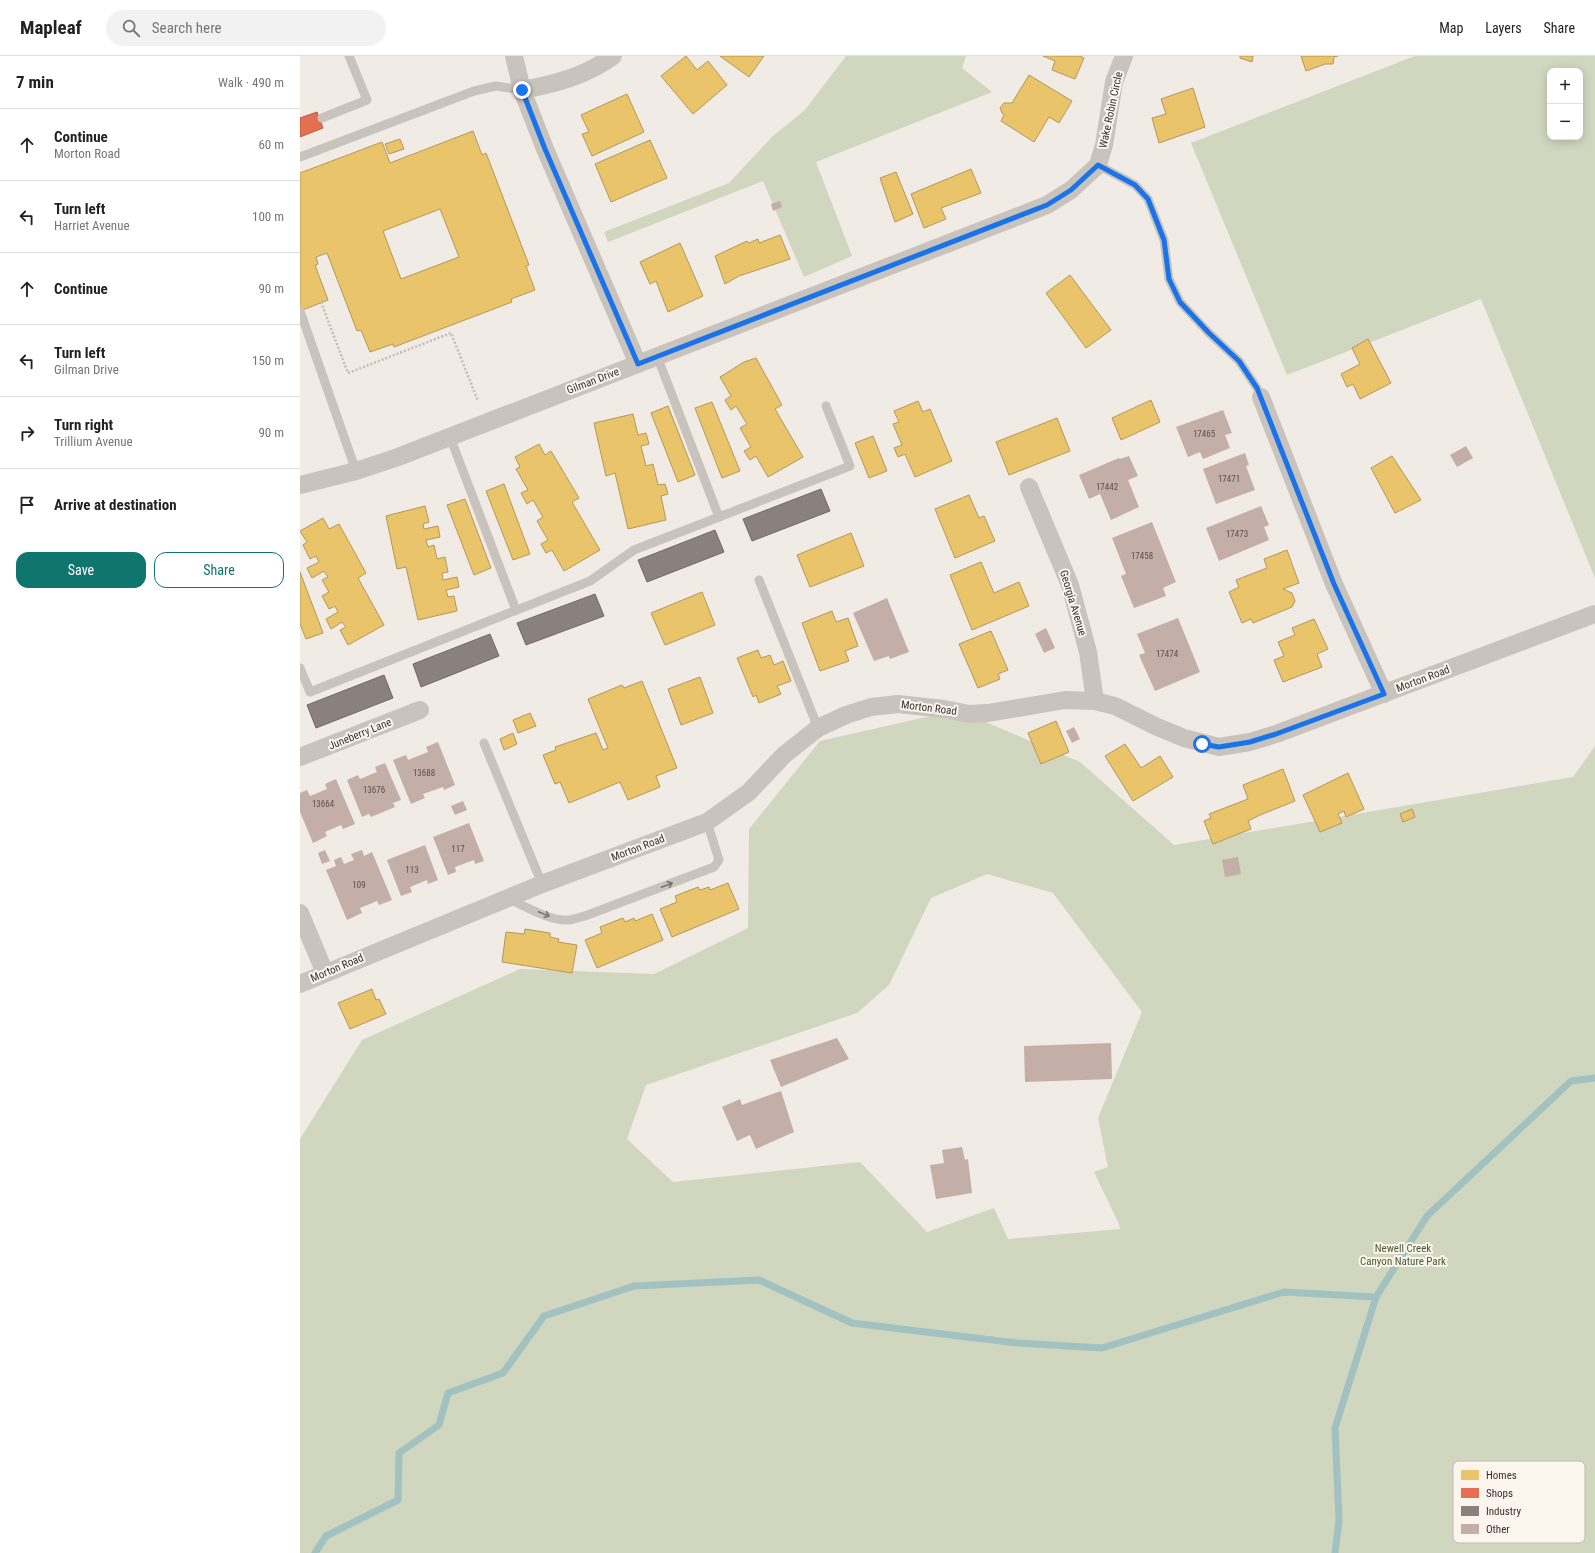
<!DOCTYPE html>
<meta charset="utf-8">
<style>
:root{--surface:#fff;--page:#f2f2f2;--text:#222;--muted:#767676;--line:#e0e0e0;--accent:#0f766e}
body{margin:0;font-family:"Roboto Condensed",sans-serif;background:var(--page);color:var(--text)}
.controls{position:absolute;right:12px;top:12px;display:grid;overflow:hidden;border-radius:8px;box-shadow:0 2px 10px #0003}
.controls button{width:36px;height:36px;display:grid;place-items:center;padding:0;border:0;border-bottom:1px solid var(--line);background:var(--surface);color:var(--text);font:20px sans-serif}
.stop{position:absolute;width:12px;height:12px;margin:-9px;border:3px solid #1a73e8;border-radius:50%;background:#fff}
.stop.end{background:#1a73e8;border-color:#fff;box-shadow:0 1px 4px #0008}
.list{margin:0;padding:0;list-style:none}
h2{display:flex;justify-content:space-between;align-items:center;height:52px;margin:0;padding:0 16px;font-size:17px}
h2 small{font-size:13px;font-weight:400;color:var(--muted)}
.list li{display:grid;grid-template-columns:26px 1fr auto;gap:12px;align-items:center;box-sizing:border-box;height:72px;padding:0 16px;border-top:1px solid var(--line)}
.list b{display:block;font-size:15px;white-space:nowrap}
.list p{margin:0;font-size:13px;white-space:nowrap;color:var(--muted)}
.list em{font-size:13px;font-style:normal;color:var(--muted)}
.actions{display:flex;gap:8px;padding:12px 16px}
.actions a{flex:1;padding:9px 0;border:1px solid var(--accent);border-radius:12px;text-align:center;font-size:14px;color:var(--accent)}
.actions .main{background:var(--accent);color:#fff}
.icon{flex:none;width:22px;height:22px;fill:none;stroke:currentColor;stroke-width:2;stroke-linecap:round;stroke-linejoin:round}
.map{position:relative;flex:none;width:1295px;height:1497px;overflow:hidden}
header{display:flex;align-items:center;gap:24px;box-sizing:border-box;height:56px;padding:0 20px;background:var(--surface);border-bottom:1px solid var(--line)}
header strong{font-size:19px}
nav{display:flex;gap:22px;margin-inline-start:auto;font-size:14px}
.search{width:280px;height:36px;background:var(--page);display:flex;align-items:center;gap:10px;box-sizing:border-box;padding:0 14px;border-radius:22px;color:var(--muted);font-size:15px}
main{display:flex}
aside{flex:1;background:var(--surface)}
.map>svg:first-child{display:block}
.green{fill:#d1d6bf;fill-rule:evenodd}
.homes{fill:#e9c46a;stroke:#b59857;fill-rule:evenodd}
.shops{fill:#e76f51;stroke:#b35c46}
.industry{fill:#8a817c;stroke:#726964}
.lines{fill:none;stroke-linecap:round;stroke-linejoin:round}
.stream{stroke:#a1c2c1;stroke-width:7}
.building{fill:#c3afa7}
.path{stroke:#c2bbb6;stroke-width:2.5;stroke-dasharray:2 2;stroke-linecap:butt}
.service{stroke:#c9c3be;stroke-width:9}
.minor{stroke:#c9c3be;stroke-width:18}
.oneway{stroke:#7b726d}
.route{stroke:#1a73e8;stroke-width:5}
.labels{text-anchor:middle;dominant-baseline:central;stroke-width:4;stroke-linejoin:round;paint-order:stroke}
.number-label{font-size:9px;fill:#5d504a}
.street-label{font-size:11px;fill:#3b302b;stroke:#fbf5ee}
.park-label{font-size:11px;fill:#4a5a2e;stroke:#fbf5ee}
.key{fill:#fbf5ee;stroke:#c1bab4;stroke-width:1}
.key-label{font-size:11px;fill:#3b302b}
</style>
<header>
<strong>Mapleaf</strong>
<div class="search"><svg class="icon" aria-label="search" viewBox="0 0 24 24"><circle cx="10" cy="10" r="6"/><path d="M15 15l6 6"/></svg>Search here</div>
<nav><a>Map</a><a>Layers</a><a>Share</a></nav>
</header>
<main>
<aside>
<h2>7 min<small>Walk · 490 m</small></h2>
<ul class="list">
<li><svg class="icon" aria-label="ahead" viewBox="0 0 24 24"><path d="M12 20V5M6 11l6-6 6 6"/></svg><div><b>Continue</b><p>Morton Road</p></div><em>60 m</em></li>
<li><svg class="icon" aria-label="left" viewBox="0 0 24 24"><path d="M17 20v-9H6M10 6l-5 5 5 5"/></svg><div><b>Turn left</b><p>Harriet Avenue</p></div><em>100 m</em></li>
<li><svg class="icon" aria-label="ahead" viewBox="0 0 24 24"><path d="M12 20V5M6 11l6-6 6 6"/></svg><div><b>Continue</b></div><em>90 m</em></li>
<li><svg class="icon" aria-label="left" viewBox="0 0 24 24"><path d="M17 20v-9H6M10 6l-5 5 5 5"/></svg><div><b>Turn left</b><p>Gilman Drive</p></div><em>150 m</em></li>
<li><svg class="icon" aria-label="right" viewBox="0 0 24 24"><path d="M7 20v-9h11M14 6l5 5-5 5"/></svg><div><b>Turn right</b><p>Trillium Avenue</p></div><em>90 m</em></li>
<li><svg class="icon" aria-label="arrive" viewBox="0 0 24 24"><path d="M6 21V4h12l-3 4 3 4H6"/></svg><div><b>Arrive at destination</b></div></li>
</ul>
<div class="actions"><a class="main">Save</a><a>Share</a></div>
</aside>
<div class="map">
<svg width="1295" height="1497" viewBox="0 0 1295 1497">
<rect width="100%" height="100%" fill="#f0ebe5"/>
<g class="green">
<polygon points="546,0 666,0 662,12 692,36 516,106 552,200 504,221 463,125 308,186 304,176 429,127 473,80 505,54"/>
<path d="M1115 0H1295V522L1181 243 987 319 891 87ZM1250 15H1280V81H1250Z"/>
<path d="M657 654 780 706 874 789 1273 721 1295 690V1497H0V1083L62 984 220 913 354 918 448 872 449 773 520 685ZM687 818 753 837 842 956 798 1062 808 1111 794 1116 819 1168 820 1173 708 1183 694 1152 627 1176 560 1106 373 1126 327 1083 346 1029 557 957 589 929 631 842Z"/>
</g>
<g class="homes">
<polygon points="386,0 397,14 408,5 427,29 393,58 361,20"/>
<polygon points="420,0 464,0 449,21"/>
<polygon points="743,0 780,0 784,2 775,23 752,14 755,5"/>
<polygon points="940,0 953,0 952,6 940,2"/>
<polygon points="1001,0 1038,0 1034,1 1033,8 1025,8 1006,15"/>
<polygon points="729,19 772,45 759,67 749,61 734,86 701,65 704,59 702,57 700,52 704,47 712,47"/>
<polygon points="893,32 905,71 859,87 852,62 866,58 861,43"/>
<polygon points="327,38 344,76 292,100 282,78 289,76 281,59"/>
<path d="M173 75 182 99 186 97 229 209 226 210 235 234 211 243 212 246 94 291 93 288 70 296 61 274 57 275 27 197 16 201 18 208 15 209 28 244 0 255V117L82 86 90 107ZM140 153 159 201 101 223 83 175Z"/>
<polygon points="100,83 104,93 89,98 85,88"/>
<polygon points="350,84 367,122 311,146 295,108"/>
<polygon points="671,113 681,137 641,152 646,163 624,172 611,138"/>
<polygon points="596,116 613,158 595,166 580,122"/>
<polygon points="480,179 490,203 439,220 425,228 415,200 447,185 449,187 458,183 459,187"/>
<polygon points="380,187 403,240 368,256 356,225 350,228 340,206"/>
<polygon points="770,219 811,274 786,292 746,237"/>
<polygon points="1068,283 1091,327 1060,343 1053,328 1047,331 1041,318 1060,308 1052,292"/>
<polygon points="456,302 482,349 475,353 503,401 468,421 456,400 450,404 444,395 451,391 440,372 447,368 436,350 431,354 425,344 431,340 420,321 444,306"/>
<polygon points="851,344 860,366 821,384 812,362"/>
<polygon points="618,345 623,356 630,353 652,405 615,421 605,398 598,401 594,392 602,389 593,368 599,366 594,355"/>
<polygon points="412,346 440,415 422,422 395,352"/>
<polygon points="368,350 395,419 378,426 351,357"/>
<polygon points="333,358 338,379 346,377 349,388 341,390 346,410 353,408 358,429 365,428 368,438 361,440 366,464 328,473 315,417 306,420 294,367"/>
<polygon points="757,362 770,395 709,419 696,386"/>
<polygon points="573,380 587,415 569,422 555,387"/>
<polygon points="239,388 245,399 251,395 279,442 272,446 300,494 264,515 252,494 246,497 241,488 248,484 237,465 243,461 233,444 227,448 221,437 228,434 216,413 220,411 215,401"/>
<polygon points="1092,400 1121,444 1095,457 1071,412"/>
<polygon points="204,428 230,498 213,504 186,435"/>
<polygon points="669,439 679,462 684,460 695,485 655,502 635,453"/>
<polygon points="165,443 191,512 174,519 147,449"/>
<polygon points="125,450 129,466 123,468 124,473 138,470 140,481 126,484 128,491 134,489 137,503 145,501 148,516 142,517 143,524 157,521 159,531 146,534 148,541 154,540 157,555 118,564 106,511 97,513 86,460"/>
<polygon points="23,462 29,473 39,468 66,517 58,522 84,569 48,589 40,574 46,571 42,566 31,573 26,563 38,556 35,550 29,553 22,540 29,536 22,524 28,521 24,515 12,522 7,512 19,506 16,500 10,503 3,489 7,486 0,475"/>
<polygon points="551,477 564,510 510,531 497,499"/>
<polygon points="987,494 999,527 983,533 992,537 995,545 992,551 953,567 951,563 942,567 929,536 939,531 936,524 967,512 964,503"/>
<polygon points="681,506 694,537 719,526 729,550 672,574 650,519"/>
<polygon points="0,516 23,577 6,583 0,568"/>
<polygon points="402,536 415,569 365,589 351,557"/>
<polygon points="532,555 536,566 548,562 558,590 545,595 549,605 520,615 502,567"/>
<polygon points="1014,563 1028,593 1017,598 1022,611 983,626 974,604 984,600 978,586 995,579 992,572"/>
<polygon points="691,575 708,614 698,618 700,623 678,632 659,588"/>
<polygon points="458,594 461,602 470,599 474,609 483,605 491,625 477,630 481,638 459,647 456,639 453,641 437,602"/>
<polygon points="400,621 413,657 381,669 368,633"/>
<polygon points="342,625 377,712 356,720 360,731 328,744 320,726 269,747 260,726 255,728 243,699 256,694 255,691 296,677 303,694 308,692 288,643 322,629 324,632"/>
<polygon points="230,657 236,670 218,677 213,664"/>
<polygon points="756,665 769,696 741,708 728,677"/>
<polygon points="213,677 217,688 204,694 200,683"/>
<polygon points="825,688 841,712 860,700 873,721 833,745 805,700"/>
<polygon points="983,713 995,745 960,759 948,765 951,773 913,788 904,765 911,762 909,758 948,743 943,729"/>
<polygon points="1048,717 1064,753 1046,761 1044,755 1038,758 1042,767 1020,776 1003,739"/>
<polygon points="1112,753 1115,761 1103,766 1100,758"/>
<polygon points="428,827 439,853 372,881 360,853 377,846 375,840 398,831 400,834 409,831 410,834"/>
<polygon points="352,858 363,884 297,912 285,884 302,877 300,871 323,862 325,866 334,862 335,865"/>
<polygon points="225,873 250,877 250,881 259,883 258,886 277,889 272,917 202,906 206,876 224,878"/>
<polygon points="72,933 76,944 79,943 86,958 50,973 38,947"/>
</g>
<polygon class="shops" points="17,56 23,72 0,81 0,62"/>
<g class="industry">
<polygon points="521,433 530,455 452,485 443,463"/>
<polygon points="415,474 424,496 347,526 338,504"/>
<polygon points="295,538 304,560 226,589 217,567"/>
<polygon points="190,578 199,600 121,631 113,608"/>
<polygon points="84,619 93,642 16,672 7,649"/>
</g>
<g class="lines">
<g class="stream">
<polyline points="15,1497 26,1480 98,1444 99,1397 139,1369 148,1337 203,1317 244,1260 334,1230 459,1224 552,1267 717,1287 802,1292 984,1236 1076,1241"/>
<polyline points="1035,1497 1039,1464 1035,1372 1076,1241 1127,1160 1271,1025 1295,1022"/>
</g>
</g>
<g class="building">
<polygon points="480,145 482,151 473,155 471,148"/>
<polygon points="923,354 932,377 925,379 930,392 903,403 900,396 888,401 876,371"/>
<polygon points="1166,390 1173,402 1157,411 1150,399"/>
<polygon points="945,397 949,409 946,410 955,434 916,448 903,413"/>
<polygon points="829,400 838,420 828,424 839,451 811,464 800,438 789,443 779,419 819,402 820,403"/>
<polygon points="961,450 969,469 964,471 969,484 919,505 906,472"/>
<polygon points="852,466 876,526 863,532 866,540 834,552 821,520 826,518 812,482"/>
<polygon points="587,542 609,596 590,603 589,600 574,605 553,557"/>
<polygon points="878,562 900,616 855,635 839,599 845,597 837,578"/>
<polygon points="746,572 755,592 744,597 735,578"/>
<polygon points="774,671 780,683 772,687 766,675"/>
<polygon points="138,686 155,729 144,734 143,731 123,738 125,742 111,748 93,704 106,699 108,704 128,696 126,691"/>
<polygon points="85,707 101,744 93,747 95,751 71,761 69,758 62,761 47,724 58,719 60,723 77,716 75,711"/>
<polygon points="36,723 55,768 43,773 41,769 25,776 27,780 13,787 0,756 0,737 7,734 10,740 27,733 25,728"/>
<polygon points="163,745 167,754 155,759 151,750"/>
<polygon points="169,767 184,805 175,808 174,804 155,811 156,816 148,819 133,781"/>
<polygon points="125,789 138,824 128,828 127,824 110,831 112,836 101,840 87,804"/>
<polygon points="25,794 30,805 22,808 18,797"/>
<polygon points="62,794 64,800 72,796 92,844 79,849 77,845 60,852 62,857 47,864 26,814 36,810 34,804 41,801 44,808 54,804 51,798"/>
<polygon points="938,801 941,818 925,821 922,804"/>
<polygon points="537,982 549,1003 481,1031 470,1004"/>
<polygon points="811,987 812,1023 725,1026 724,990"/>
<polygon points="481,1035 494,1076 456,1093 450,1079 437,1085 422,1051 440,1043 442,1049"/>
<polygon points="662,1091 665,1104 668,1103 672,1137 636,1143 630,1109 644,1107 642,1094"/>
</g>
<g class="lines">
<polyline class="path" points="21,246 48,317 151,277 178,345"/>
<g class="service">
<polyline points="22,62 67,44 49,0"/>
<polyline points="0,101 174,35 196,30 222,34"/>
<polyline points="798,109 835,129 848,143 864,184 869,223 880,246 909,277 939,305 957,332 961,341"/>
<polyline points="0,255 56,415"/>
<polyline points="150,381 216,554"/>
<polyline points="419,461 550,410 526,350"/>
<polyline points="459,524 518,672"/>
<polyline points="0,612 10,636 290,525 334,494 419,461 357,300"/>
<polyline points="184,687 242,828"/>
<path d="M209 843C227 851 249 865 269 864 275 863 280 861 285 860L414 811 419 804 407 766"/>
</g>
<g class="minor">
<polyline points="214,0 222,34 245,93 338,308"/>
<path d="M222 34C255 28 286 20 313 0"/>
<polyline points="961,341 1034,528 1084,638"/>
<polyline points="0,429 56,415 98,401 747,149 771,134 798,109 804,89 814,26 824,0"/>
<polyline points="729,431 770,529 788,596 795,645"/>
<polyline points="0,701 120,654"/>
<polyline points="0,857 25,917"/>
<polyline points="0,928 242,828 407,766 449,736 484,699 518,672 546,659 571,651 598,648 644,653 669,658 688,657 765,644 795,645 815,650 855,670 884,682 919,691 950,686 976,678 1295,558"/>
</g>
</g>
<defs><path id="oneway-shaft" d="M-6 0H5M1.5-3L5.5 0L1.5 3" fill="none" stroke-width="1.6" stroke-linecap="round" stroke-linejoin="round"/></defs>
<g class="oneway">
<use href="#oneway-shaft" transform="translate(367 829) rotate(-21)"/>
<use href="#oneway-shaft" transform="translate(244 858) rotate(22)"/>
</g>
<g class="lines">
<polyline class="route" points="222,34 245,93 338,308 747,149 771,134 798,109 835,129 848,143 864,184 869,223 880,246 909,277 939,305 957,332 1034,528 1084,638 976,678 950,686 919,691 902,688"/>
</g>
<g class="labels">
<g class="number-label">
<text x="904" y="378">17465</text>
<text x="929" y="423">17471</text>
<text x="807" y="431">17442</text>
<text x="937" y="478">17473</text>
<text x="842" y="500">17458</text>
<text x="867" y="598">17474</text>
<text x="124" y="717">13688</text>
<text x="74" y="734">13676</text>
<text x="23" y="748">13664</text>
<text x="158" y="793">117</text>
<text x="112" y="814">113</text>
<text x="59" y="829">109</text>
</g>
<g class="street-label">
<text transform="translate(811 54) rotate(-78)">Wake Robin Circle</text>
<text transform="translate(293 325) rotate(-21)">Gilman Drive</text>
<text transform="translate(773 547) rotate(73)">Georgia Avenue</text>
<text transform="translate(1123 623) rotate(-21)">Morton Road</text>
<text transform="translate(629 652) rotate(7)">Morton Road</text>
<text transform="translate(60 678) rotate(-22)">Juneberry Lane</text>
<text transform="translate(338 792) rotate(-21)">Morton Road</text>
<text transform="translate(37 912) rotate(-23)">Morton Road</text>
</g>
<g class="park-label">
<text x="1103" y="1192">Newell Creek<tspan x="1103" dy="13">Canyon Nature Park</tspan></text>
</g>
</g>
<rect x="1153" y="1405" width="132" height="82" rx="6" class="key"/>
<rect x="1161" y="1414" width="18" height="10" fill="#e9c46a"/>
<rect x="1161" y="1432" width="18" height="10" fill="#e76f51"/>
<rect x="1161" y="1450" width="18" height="10" fill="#8a817c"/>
<rect x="1161" y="1468" width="18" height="10" fill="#c3afa7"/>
<g class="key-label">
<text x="1186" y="1423">Homes</text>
<text x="1186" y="1441">Shops</text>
<text x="1186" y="1459">Industry</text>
<text x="1186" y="1477">Other</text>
</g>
</svg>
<div class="controls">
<button>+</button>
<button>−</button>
</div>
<div class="stop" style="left:902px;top:688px"></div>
<div class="stop end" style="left:222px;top:34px"></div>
</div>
</main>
